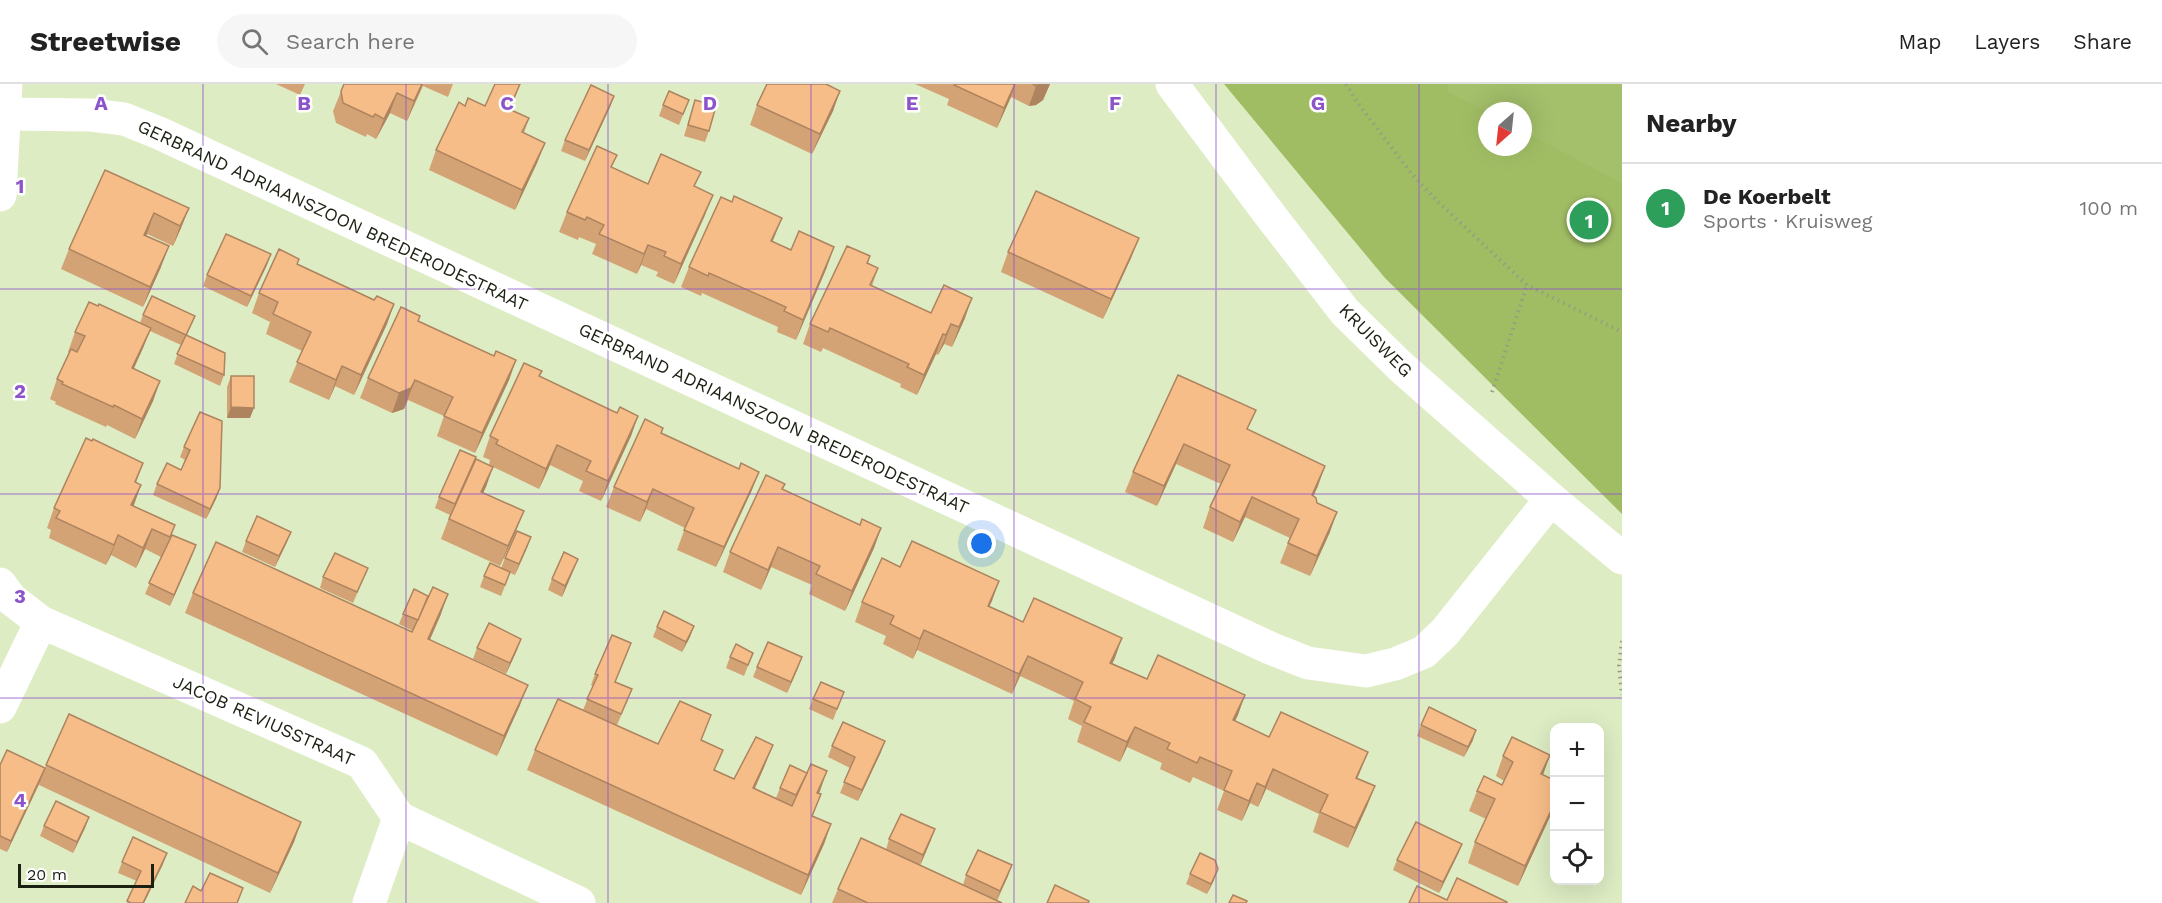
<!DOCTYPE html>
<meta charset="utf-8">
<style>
:root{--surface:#fff;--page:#f6f6f6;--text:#222;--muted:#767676;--line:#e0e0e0;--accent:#db2777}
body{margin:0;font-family:"Work Sans",sans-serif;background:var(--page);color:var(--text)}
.controls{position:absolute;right:18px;bottom:18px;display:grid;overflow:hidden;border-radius:12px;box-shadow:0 6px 24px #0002}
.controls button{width:54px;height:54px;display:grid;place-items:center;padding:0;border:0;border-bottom:2px solid var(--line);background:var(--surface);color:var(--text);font:30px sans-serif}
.compass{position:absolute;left:1478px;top:18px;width:54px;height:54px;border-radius:50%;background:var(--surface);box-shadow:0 6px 24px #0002;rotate:207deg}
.scale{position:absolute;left:18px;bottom:15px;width:136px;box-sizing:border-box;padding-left:6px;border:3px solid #1b2112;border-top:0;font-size:16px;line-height:21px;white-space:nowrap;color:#1b2112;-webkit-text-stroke:4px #fff;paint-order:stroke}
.you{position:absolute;left:982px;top:460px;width:21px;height:21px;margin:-15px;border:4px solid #fff;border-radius:50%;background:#1a73e8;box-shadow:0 0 0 9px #1a73e833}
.badge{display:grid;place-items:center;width:39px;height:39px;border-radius:50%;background:var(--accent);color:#fff;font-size:20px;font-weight:700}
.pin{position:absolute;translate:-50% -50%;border:3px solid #fff;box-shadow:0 2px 6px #0006}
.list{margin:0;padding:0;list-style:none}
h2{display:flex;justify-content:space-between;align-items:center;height:78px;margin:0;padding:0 24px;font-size:26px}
h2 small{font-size:20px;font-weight:400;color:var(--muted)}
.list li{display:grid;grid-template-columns:39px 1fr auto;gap:18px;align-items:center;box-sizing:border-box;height:90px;padding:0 24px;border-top:2px solid var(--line)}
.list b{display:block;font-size:22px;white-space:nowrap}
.list p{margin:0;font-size:20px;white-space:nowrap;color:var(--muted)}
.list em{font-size:20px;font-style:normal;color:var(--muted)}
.icon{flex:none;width:33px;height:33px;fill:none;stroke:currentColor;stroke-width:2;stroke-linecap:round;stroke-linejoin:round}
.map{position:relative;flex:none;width:1622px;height:819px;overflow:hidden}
header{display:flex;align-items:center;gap:36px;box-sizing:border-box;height:84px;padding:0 30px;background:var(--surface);border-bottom:2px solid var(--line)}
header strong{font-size:28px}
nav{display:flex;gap:33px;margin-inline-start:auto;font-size:21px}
.search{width:420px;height:54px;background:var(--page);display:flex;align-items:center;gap:15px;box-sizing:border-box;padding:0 21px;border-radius:33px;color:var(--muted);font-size:22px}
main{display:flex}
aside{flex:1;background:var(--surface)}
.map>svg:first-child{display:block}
.green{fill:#a4c06b}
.forest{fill:#a1bd64}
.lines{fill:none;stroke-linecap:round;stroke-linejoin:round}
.path{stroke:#939f80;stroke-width:4;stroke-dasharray:1.5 4.5;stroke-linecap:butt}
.minor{stroke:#fff;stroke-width:33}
.wall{fill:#d4a375}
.shaded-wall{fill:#ad845f}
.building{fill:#f7bd88;stroke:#ad845f;stroke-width:1.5}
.grid{fill:none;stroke:#8d53ca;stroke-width:1.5;stroke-opacity:0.55}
.labels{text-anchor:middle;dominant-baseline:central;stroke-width:5;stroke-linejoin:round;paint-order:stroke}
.street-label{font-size:18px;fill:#1b2112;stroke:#fff}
.grid-label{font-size:20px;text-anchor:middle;font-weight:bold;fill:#8d53ca;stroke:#fff;stroke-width:5;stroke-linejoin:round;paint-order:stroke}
</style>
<header>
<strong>Streetwise</strong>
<div class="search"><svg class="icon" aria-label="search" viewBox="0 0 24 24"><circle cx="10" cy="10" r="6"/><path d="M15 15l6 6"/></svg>Search here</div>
<nav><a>Map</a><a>Layers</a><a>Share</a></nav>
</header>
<main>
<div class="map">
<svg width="1622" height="819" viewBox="0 0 1622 819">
<rect width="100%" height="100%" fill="#ddecc3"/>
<polygon class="green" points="1438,0 1622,0 1622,209 1523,63 1523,27 1487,27 1487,59"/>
<polygon class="forest" points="1224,0 1447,0 1448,8 1487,28 1487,63 1523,63 1523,47 1622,99 1622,430 1385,194"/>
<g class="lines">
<g class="path">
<polyline points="1346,0 1357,18 1411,89 1438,118 1527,201 1622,248"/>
<polyline points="1492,308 1527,201"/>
<polyline points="1622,557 1619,582 1622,611"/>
</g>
<g class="minor">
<polyline points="1172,0 1270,131 1345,228 1400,282 1551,415 1622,474"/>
<polyline points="5,30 91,31 124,35 159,49 1270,564 1308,579 1366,587 1395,580 1424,568 1445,548 1551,415"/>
<polyline points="0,111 6,0"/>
<polyline points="0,500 11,515 41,538 362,679 399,734 579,819"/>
<polyline points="0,623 41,538"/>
<polyline points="369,819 399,734"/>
</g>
</g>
<g class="wall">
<polygon points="276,0 305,0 300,11"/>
<polygon points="344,0 453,0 448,13 423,2 407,37 390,29 376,55 367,50 366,53 336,39 333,27"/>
<polygon points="520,0 510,25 529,34 524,49 545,59 537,79 515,126 429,86 436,66 465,22 485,22"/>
<polygon points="915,0 1050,0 1043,16 1036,21 1029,22 1011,13 997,44 947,21 949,15"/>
<polygon points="840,7 833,27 812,70 750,41 757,21"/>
<polygon points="614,12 610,23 585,77 561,67 565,56"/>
<polygon points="689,16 679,41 659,32 663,21"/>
<polygon points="695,16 709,47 705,58 684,52"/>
<polygon points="612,84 648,100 695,103 705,131 674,200 656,192 658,188 641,181 637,190 592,170 596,160 579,153 578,156 559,148 567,128"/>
<polygon points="105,86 189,124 181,144 173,162 147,150 146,151 161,183 143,223 61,185 69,165"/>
<polygon points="1139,154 1131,174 1103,235 1001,188 1008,168"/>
<polygon points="773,157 827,183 796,256 777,248 778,243 702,209 701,212 681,203 689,183"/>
<polygon points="870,172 868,179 878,184 872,202 931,229 965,234 952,263 944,260 938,271 936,270 917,311 900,303 901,300 823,264 821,268 803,260 810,240"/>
<polygon points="297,180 374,216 394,220 387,240 354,311 335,302 329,316 289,298 302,267 266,250 270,238 252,229 259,209"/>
<polygon points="267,181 247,223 203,202 207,191"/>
<polygon points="98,222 140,239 143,231 195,232 187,251 224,291 220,302 174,280 181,261 150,247 143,264 134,284 160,297 153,317 135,355 107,341 106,343 55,320 56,318 50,315 57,295 70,269 68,268 75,248"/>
<polygon points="418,237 494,272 516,276 509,296 475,369 437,352 444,332 408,316 404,325 392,329 360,314 368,294"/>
<polygon points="1178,291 1318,402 1313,412 1317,419 1330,448 1310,492 1280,479 1290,454 1245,433 1233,458 1203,444 1210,423 1221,400 1176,380 1157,422 1125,408 1133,388"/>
<polygon points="231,292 250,334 227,334 227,303"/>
<polygon points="539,293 617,329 638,332 631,352 601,417 579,407 583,397 550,381 539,405 489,381 490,376 483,373 490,352"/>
<polygon points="200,328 220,404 216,415 206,435 153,411 157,400 181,386 185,376 180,373 184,363"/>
<polygon points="663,344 661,349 739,385 759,388 751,408 716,483 677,466 685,444 646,425 640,438 606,423 614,403"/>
<polygon points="143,379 136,399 133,422 171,451 196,461 170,522 145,510 161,473 145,465 136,484 111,471 106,481 49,454 51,446 47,444 54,424"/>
<polygon points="474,380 493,383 483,409 516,447 500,482 441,455 450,431 435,424 439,413"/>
<polygon points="783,406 860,441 881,444 874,464 845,527 809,510 812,501 771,483 761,506 723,488 730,468"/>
<polygon points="531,453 515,491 510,489 501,512 480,503 484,492 501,484 505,474"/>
<polygon points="246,457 287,458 275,483 242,468"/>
<polygon points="900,483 999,497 989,523 1023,538 1115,574 1112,579 1147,595 1245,611 1235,637 1269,653 1360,688 1357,694 1375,702 1367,722 1348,764 1313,748 1319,730 1266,705 1258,723 1250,719 1242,737 1217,726 1224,707 1193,693 1190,699 1160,685 1162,679 1127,663 1120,678 1077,658 1082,642 1068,635 1074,617 1020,592 1012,610 917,566 913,575 883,560 886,552 855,538 862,518"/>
<polygon points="574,485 562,513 548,506 552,495"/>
<polygon points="323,493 364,494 353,519 320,504"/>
<polygon points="193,509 412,548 413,547 399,540 403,530 441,530 430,556 520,621 497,672 185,529"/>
<polygon points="657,543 690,553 682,568 653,553"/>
<polygon points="477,564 517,566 506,590 473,575"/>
<polygon points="753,569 744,592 726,584 730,573"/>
<polygon points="627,570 615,598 628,616 617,641 583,626 593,602 591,601 595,590"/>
<polygon points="757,583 798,584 787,609 753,593"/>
<polygon points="844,608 833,636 809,625 813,615"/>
<polygon points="69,630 301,738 294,758 270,809 39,701 40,698 7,768 0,765 0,681 45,684"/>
<polygon points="1421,641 1473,656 1464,673 1417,652"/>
<polygon points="702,657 716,687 734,695 765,681 755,704 776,714 780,704 819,709 813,732 831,740 824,760 801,811 527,686 535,666 658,660"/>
<polygon points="832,662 881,668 858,717 840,709 850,684 828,673"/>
<polygon points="1503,672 1543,690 1554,724 1518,802 1468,779 1475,758 1486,735 1469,727 1477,707 1502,701 1504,697 1496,692"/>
<polygon points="89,733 85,744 73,769 40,752 44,742"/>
<polygon points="889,755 931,756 920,781 963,801 966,791 1008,792 997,817 1002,819 832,819 838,805 886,766"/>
<polygon points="1462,760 1458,770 1439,809 1393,786 1397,776"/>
<polygon points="122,778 163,780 144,819 127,819 137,797 118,789"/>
<polygon points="1190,790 1214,796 1207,810 1186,800"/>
</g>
<g class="shaded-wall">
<polygon points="422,0 423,0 407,37 414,17"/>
<polygon points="520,0 513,19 502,45 509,25"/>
<polygon points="1015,0 1011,13 997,44 1004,24"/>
<polygon points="1045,0 1050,0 1043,16 1036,21 1029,22 1036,2"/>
<polygon points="840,7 833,27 812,70 820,50"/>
<polygon points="397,9 390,29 376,55 384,35"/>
<polygon points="614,12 610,23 585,77 589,66"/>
<polygon points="545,59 537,79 515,126 522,106"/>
<polygon points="713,111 705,131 674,200 681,180"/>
<polygon points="189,124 181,144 173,162 180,142"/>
<polygon points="154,129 147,150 137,171 144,151"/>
<polygon points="782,134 774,154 764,177 771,157"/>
<polygon points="1139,154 1131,174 1103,235 1111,215"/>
<polygon points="648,161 641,181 637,190 644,170"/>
<polygon points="169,162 161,183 143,223 150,203"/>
<polygon points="834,163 827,183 796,256 803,236"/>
<polygon points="271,170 267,181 247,223 251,212"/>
<polygon points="972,214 965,234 952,263 959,243"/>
<polygon points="394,220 387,240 354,311 361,291"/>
<polygon points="951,240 944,260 938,271 946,251"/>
<polygon points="151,244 143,264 125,304 132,284"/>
<polygon points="943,250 936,270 917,311 924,291"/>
<polygon points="516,276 509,296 475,369 482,349"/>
<polygon points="342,282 335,302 329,316 336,296"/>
<polygon points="415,296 404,325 392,329 399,309"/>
<polygon points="160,297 153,317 135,355 142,335"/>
<polygon points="231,323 254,324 250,334 227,334"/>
<polygon points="638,332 631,352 601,417 608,397"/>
<polygon points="1184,360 1176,380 1157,422 1164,402"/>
<polygon points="557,361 550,381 539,405 546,385"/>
<polygon points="1325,382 1318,402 1304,432 1312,411"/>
<polygon points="493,383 486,403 474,428 481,408"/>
<polygon points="759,388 751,408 716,483 724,463"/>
<polygon points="141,401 134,421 124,441 131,421"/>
<polygon points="220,404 216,415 206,435 210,425"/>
<polygon points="653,405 646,425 640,438 647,418"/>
<polygon points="1252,413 1245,433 1233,458 1240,438"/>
<polygon points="524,427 516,447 500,482 508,462"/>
<polygon points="1337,428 1330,448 1310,492 1317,472"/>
<polygon points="881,444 874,464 845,527 852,507"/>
<polygon points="152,445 145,465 136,484 143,464"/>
<polygon points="291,448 287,458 275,483 279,472"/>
<polygon points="118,451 111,471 106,481"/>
<polygon points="531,453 527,464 515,491 519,480"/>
<polygon points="196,461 192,472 170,522 174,511"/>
<polygon points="778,463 771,483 761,506 768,486"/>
<polygon points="578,475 574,485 562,513 565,502"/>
<polygon points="999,497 992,517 980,542 988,522"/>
<polygon points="448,510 441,530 421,575 428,555"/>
<polygon points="694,542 690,553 682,568 686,558"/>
<polygon points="924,546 917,566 913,575 920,555"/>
<polygon points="1122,554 1115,574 1103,599 1110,579"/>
<polygon points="521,555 517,566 506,590 510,579"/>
<polygon points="1028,572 1020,592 1012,610 1019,590"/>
<polygon points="802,573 798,584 787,609 791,598"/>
<polygon points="528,601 520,621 497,672 504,652"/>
<polygon points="1245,611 1238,631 1226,656 1233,636"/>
<polygon points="1135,643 1127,663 1120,678 1127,658"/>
<polygon points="1476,646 1473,656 1464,673 1468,663"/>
<polygon points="885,657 881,668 858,717 862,706"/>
<polygon points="773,661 765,681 746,724 753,704"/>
<polygon points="1368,668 1360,688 1349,714 1356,694"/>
<polygon points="1550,671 1543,691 1541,690"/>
<polygon points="1273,685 1266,705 1258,723 1265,703"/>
<polygon points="827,687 820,707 810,729 817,709"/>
<polygon points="44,688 40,698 7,768 11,757"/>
<polygon points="1257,699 1250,719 1242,737 1249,717"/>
<polygon points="1375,702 1367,722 1348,764 1355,744"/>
<polygon points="1554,720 1554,724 1518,802 1525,782"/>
<polygon points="89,733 85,744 73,769 77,758"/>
<polygon points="301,738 294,758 270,809 278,789"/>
<polygon points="831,740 824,760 801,811 808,791"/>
<polygon points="935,745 931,756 920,782 923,771"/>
<polygon points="1462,760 1458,770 1439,809 1443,798"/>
<polygon points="167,769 163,780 144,819 143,819"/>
<polygon points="1012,781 1008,792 996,817 1000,807"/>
<polygon points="1218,785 1214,796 1207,810 1211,800"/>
</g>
<g class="building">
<polygon points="344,0 422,0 414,17 397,9 384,35 375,30 373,33 343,19 341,7"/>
<polygon points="495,0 520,0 509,25 529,34 522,48 545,59 522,106 436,66 459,18 465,22 468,14 485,22"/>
<polygon points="767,0 826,0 840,7 820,50 757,21"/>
<polygon points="955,0 1015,0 1004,24 954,1"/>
<polygon points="1033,0 1045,0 1036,2"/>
<polygon points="591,1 614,12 589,66 565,56"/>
<polygon points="669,7 689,16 683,30 663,21"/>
<polygon points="695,16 716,22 709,47 688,41"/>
<polygon points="597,62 617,71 611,83 648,100 661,70 701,88 694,102 713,111 681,180 664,172 666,168 648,161 644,170 599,150 604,141 587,133 585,136 567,128"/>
<polygon points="105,86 189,124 180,142 154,129 144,151 169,162 150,203 69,165"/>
<polygon points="1036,107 1139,154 1111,215 1008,168"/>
<polygon points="734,112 782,134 771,157 791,166 799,147 834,163 803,236 784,227 786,223 709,189 708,192 689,183 721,113 732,118"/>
<polygon points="226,150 271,170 251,212 207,191"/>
<polygon points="847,162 870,172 867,179 878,184 870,201 931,229 944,201 972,214 959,243 951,240 946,251 943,250 924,291 907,283 909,280 830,244 828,248 810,240"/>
<polygon points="279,165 299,175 297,180 374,216 377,212 394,220 361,291 342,282 336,296 297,278 311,248 273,230 278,218 259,209"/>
<polygon points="152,212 195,232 186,251 143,231"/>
<polygon points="89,218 98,222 99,220 151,244 132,284 160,297 142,335 114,321 113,323 62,300 63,298 57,295 71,265 77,268 85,252 75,248"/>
<polygon points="401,223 420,232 418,237 494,272 496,267 516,276 482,349 444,332 453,313 415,296 411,304 399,309 368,294"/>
<polygon points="186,251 225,269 224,291 177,270"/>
<polygon points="524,279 542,287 539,292 579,311 617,329 620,323 638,332 608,397 586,387 591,377 557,361 546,385 496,360 498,356 490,352"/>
<polygon points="1178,291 1256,326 1247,345 1325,382 1312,411 1316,414 1317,419 1337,428 1317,472 1288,459 1299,435 1252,413 1240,438 1210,423 1230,381 1184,360 1164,402 1133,388"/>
<polygon points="231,292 254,292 254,324 231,323"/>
<polygon points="200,328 222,337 220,404 210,425 157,400 167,379 181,386 190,366 184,363"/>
<polygon points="645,335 663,344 661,349 739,385 741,379 759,388 724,463 684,446 694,424 653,405 647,418 614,403"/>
<polygon points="86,354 92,357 93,355 143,379 135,398 141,401 131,421 175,441 170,453 152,445 143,464 118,451 114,461 56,434 60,427 54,424"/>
<polygon points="460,366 476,373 455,420 439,413"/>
<polygon points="476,375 493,383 481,408 524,427 508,462 449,435"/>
<polygon points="766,391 785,400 782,405 860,441 862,435 881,444 852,507 816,490 820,482 778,463 768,486 730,468"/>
<polygon points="257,432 291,448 279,472 246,457"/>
<polygon points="517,447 531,453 519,480 505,474"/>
<polygon points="172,451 196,461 174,511 149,499"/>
<polygon points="912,457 999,497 988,522 1006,530 1023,538 1034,514 1122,554 1110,579 1147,595 1158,571 1245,611 1233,636 1269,653 1281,628 1368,668 1356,694 1375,702 1355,744 1320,728 1328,711 1273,685 1265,703 1257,699 1249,717 1224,706 1232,687 1200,673 1197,679 1167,665 1170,659 1135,643 1127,658 1084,638 1091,623 1075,615 1083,598 1028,572 1019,590 924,546 920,555 890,540 894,532 862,518 882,474 900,483"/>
<polygon points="216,458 412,548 433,503 448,510 428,555 528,601 504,652 193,509"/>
<polygon points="564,468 578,475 565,502 552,495"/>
<polygon points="335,469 368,484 357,508 323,493"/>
<polygon points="490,479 510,488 505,501 484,492"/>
<polygon points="414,505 428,512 418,536 403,530"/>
<polygon points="664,527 694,542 686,558 657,543"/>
<polygon points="489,539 521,555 510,579 477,564"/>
<polygon points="612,551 631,559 615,598 632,605 621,630 587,615 598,591 595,590"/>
<polygon points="768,558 802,573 791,598 757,583"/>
<polygon points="736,560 753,569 748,581 730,573"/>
<polygon points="821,598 844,608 837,625 813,615"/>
<polygon points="558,615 658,660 680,617 711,631 701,656 723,666 714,686 734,695 756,653 773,661 753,704 792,722 811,680 827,687 817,709 821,710 812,732 831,740 808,791 535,666"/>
<polygon points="1429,623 1476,646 1468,663 1421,641"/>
<polygon points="69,630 301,738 278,789 46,681"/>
<polygon points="843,638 885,657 862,706 844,698 855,673 832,662"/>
<polygon points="1512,653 1550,671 1541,690 1554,696 1554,720 1525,782 1475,758 1495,715 1477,707 1484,692 1502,701 1513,678 1503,672"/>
<polygon points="7,666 45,684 11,757 0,752 0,681"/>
<polygon points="790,681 807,689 796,711 780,704"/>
<polygon points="56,717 89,733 77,758 44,742"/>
<polygon points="901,730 935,745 923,771 889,755"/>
<polygon points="1416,738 1462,760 1443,798 1397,776"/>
<polygon points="133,753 167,769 143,819 131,819 127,817 141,787 122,778"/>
<polygon points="861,754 1002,819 868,819 838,805"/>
<polygon points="978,766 1012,781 1000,807 966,791"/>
<polygon points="1200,769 1215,776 1218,785 1211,800 1190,790"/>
<polygon points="210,789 243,804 237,819 185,819 193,802 201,807"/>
<polygon points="1457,794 1507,818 1507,819 1409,819 1417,802 1447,816"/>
<polygon points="1055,801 1089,817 1088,819 1047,819"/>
<polygon points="1233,811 1247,817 1246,819 1229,819"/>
</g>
<path class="grid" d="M203 0V819M406 0V819M608 0V819M811 0V819M1014 0V819M1216 0V819M1419 0V819M0 205H1622M0 410H1622M0 614H1622"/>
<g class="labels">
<g class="street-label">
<text transform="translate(333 131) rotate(25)">GERBRAND ADRIAANSZOON BREDERODESTRAAT</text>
<text transform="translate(1376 256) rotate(45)">KRUISWEG</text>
<text transform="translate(774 334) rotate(25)">GERBRAND ADRIAANSZOON BREDERODESTRAAT</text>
<text transform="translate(264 636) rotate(24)">JACOB REVIUSSTRAAT</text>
</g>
</g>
<g class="grid-label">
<text x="101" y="26">A</text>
<text x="304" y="26">B</text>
<text x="507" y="26">C</text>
<text x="710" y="26">D</text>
<text x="912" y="26">E</text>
<text x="1115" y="26">F</text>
<text x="1318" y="26">G</text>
<text x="20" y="109">1</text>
<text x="20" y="314">2</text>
<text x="20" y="519">3</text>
<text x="20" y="723">4</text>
</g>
</svg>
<div class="controls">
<button>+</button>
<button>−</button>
<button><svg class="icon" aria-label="locate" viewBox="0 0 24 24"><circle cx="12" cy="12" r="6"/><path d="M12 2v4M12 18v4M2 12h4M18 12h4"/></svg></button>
</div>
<svg class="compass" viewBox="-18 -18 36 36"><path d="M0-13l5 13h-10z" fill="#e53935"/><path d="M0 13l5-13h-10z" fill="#767676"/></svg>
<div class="scale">20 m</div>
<div class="you"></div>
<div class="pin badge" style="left:1589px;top:136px;background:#2e9e5b">1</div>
</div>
<aside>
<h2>Nearby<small></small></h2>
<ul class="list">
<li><span class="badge" style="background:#2e9e5b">1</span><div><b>De Koerbelt</b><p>Sports · Kruisweg</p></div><em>100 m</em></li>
</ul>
</aside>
</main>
